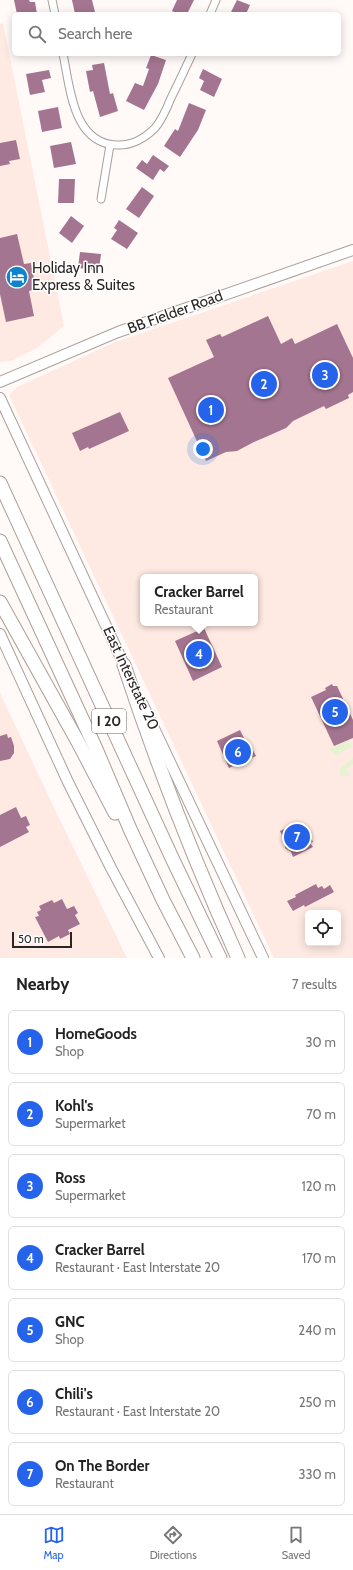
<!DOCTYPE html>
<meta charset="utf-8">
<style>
:root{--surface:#fff;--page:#f2f2f2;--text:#222;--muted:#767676;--line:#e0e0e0;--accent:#2563eb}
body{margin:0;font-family:Cabin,sans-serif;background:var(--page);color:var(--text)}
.controls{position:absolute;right:12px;bottom:12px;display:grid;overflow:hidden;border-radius:6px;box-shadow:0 2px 10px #0003}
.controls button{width:36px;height:36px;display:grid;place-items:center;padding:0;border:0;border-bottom:1px solid var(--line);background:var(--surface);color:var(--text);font:20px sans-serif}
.scale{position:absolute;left:12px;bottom:10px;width:60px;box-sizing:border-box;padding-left:4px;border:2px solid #2a2523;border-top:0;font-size:11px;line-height:14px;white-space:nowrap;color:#2a2523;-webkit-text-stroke:3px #fff;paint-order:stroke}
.you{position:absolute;left:203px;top:449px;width:14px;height:14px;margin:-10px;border:3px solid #fff;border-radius:50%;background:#1a73e8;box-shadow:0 0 0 6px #1a73e833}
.badge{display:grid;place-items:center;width:26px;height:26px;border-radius:50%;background:var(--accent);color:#fff;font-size:13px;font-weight:700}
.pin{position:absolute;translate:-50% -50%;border:2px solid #fff;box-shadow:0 1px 4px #0006}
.popup{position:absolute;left:140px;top:574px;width:118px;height:52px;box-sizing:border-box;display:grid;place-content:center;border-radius:6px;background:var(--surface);filter:drop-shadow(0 1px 3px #0005);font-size:13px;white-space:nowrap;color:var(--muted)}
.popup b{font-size:15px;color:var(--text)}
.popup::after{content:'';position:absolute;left:50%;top:100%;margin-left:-8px;border:8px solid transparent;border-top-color:var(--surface)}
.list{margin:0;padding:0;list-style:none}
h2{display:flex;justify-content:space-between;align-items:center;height:52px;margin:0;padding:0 16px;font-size:17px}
h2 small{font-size:13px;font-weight:400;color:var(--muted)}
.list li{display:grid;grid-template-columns:26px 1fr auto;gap:12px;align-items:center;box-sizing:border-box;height:64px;margin:0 8px 8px;padding:0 8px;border:1px solid var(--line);border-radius:6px}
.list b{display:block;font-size:15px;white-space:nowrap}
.list p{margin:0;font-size:13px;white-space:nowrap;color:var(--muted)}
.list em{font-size:13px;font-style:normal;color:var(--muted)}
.icon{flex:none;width:22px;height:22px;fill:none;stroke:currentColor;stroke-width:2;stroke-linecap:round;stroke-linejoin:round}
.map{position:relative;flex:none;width:353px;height:958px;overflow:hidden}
.search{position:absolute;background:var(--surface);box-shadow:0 2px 10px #0003;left:12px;right:12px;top:12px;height:44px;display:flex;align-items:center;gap:10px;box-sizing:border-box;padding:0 14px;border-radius:6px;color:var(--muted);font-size:15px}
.sheet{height:556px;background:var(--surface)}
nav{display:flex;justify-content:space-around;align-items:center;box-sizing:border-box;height:56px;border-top:1px solid var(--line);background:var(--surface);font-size:11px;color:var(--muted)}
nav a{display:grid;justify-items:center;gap:2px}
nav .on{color:var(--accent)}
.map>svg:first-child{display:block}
.built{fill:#feeae2;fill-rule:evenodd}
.green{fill:#e6f2d0}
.building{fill:#a47590}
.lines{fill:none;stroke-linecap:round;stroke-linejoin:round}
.street-casing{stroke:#aa9f9a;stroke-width:9}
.secondary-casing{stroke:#aa9f9a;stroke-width:12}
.highway-casing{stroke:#aa9f9a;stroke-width:15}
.street{stroke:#fff;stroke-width:7}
.secondary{stroke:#fff;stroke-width:10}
.highway{stroke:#fff;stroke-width:13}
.labels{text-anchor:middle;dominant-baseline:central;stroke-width:3;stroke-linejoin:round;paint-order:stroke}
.shield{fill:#fff;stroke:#6a6665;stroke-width:1}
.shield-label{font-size:14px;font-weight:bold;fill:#2a2523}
.poi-label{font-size:15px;fill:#2a2523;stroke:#fff;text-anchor:start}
.street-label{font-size:15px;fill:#2a2523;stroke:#fff}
</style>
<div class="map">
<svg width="353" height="958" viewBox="0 0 353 958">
<rect width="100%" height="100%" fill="#fffaf8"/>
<g class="built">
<polygon points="3,23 64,326 37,348 11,361 0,362 0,24"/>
<path d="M353 261V958H274L9 395 17 387 113 343ZM143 577H255V623H143ZM308 913H338V943H308Z"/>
<polygon points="0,693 58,816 127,958 0,958"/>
</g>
<g class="green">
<polygon points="349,740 352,746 336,756 329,749"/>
<polygon points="353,758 353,764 346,769 350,775 343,776 340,774 340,768"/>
</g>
<g class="building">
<polygon points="14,0 29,0 30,2 35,2 37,14 17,14"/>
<polygon points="72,0 92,0 95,12 86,14 75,14"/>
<polygon points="177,0 194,0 187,14 178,14 172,11"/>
<polygon points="237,0 250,5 246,14 230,14"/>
<polygon points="151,55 166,60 158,84 144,110 126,101 135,83 143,86 149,69 146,68"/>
<polygon points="104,63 110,94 113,93 118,111 100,117 93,91 90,92 86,71 93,70 92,65"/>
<polygon points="203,69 222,79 214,97 200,90 204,81 199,78"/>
<polygon points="49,70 51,78 42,80 45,92 30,95 26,74"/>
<polygon points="189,103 206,110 198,130 180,157 164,146 175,129 178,131"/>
<polygon points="58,107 62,128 42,132 38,111"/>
<polygon points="16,140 20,159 9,161 10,164 0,166 0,143"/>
<polygon points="71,142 76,164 54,168 50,146"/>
<polygon points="153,155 169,166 164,172 160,169 153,180 136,168 142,160 147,164"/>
<polygon points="59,179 75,179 74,203 58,203"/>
<polygon points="142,187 154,196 139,218 126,209"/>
<polygon points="71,216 84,226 72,243 59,233"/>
<polygon points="119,220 138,233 127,249 111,239 117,230 114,228"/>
<polygon points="17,234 24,264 31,263 36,289 29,291 34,316 6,322 0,294 0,238"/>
<polygon points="80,252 101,254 99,270 78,268"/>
<polygon points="268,316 281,344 292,338 295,344 337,324 353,358 353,392 348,395 349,398 326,409 324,406 293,421 286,428 268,436 254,442 237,451 226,452 206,461 168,378 214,357 206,340 220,334 222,337"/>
<polygon points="120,412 129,431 89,449 88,447 80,451 72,433"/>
<polygon points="204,628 222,667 193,681 175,641"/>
<polygon points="332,684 333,686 337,686 353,720 353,738 334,746 311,697 326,690 325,688"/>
<polygon points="240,730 249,748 251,747 256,756 229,768 217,741"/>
<polygon points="7,734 8,738 11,737 14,746 14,753 10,759 0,761 0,736"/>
<polygon points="16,807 21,818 26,816 30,825 26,827 29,832 0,847 0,815"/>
<polygon points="297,823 300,829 305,826 313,842 310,843 313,847 293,857 291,852 285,848 285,842 280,831"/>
<polygon points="316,884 318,888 322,886 324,889 330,885 334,892 305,907 304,905 293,911 287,901 296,897 295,895"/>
<polygon points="62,899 67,909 74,906 78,913 75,915 80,924 68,930 70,934 60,939 59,936 48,942 35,917 39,916 37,912 41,910 39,906 52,900 54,903"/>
</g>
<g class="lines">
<g class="street-casing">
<g id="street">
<polyline points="52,0 55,14"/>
<polyline points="210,14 216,0"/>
<path d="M63 54C70 87 73 144 117 145 131 146 145 138 155 128 162 120 167 108 171 98 178 84 185 69 192 54"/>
<polyline points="101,199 110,145"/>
</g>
</g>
<g class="secondary-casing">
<g id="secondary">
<polyline points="0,382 118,332 353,250"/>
<polyline points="0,398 127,671"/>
<polyline points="0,634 68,782 111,868 159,958"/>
<polyline points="142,703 263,958"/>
</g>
</g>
<g class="highway-casing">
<g id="highway">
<polyline points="0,483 172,858 220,958"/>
<polyline points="0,541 96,749 130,829 163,900 193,958"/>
<polyline points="0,602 78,742 115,813"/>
<path d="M124 665C157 765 195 863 238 958"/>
</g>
</g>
<use href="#street" class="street"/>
<use href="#secondary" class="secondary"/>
<use href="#highway" class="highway"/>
</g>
<defs>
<g id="hotel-disc" transform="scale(1.15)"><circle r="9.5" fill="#0e84cc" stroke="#fff"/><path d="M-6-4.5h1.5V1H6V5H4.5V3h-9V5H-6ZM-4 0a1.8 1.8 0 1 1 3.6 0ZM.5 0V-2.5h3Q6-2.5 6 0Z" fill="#fff"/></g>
</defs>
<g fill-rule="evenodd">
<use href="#hotel-disc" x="17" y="277"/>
</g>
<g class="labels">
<rect class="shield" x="92" y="709" width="34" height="24" rx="3"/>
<g class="shield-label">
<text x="109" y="721">I 20</text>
</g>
<g class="poi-label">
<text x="32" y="268">Holiday Inn<tspan x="32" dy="17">Express &amp; Suites</tspan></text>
</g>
<g class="street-label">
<text transform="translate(175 312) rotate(-20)">BB Fielder Road</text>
<text transform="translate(131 678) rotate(65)">East Interstate 20</text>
</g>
</g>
</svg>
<div class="controls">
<button><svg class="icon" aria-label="locate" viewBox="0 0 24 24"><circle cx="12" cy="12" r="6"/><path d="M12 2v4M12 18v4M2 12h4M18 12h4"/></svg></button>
</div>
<div class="scale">50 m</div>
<div class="you"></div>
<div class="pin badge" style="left:211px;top:410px">1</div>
<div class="pin badge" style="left:264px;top:384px">2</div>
<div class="pin badge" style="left:325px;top:375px">3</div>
<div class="pin badge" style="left:199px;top:654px">4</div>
<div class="popup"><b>Cracker Barrel</b>Restaurant</div>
<div class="pin badge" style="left:335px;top:712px">5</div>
<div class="pin badge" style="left:238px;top:752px">6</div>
<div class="pin badge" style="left:297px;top:837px">7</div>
<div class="search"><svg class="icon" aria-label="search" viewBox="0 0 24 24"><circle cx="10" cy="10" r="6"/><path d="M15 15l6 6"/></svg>Search here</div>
</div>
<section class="sheet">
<h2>Nearby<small>7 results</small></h2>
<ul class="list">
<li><span class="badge">1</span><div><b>HomeGoods</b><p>Shop</p></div><em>30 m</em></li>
<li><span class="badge">2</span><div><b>Kohl's</b><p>Supermarket</p></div><em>70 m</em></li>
<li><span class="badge">3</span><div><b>Ross</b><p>Supermarket</p></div><em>120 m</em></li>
<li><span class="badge">4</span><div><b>Cracker Barrel</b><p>Restaurant · East Interstate 20</p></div><em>170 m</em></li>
<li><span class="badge">5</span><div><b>GNC</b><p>Shop</p></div><em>240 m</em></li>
<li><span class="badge">6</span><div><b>Chili's</b><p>Restaurant · East Interstate 20</p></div><em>250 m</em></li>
<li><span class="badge">7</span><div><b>On The Border</b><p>Restaurant</p></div><em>330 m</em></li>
</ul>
</section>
<nav>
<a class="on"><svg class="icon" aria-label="map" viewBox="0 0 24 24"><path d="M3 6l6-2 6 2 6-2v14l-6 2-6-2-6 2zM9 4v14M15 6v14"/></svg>Map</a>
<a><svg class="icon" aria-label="directions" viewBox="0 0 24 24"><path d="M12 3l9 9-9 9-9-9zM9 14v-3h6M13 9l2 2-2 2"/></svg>Directions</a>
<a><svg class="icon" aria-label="saved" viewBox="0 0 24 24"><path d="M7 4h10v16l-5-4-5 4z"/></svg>Saved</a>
</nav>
